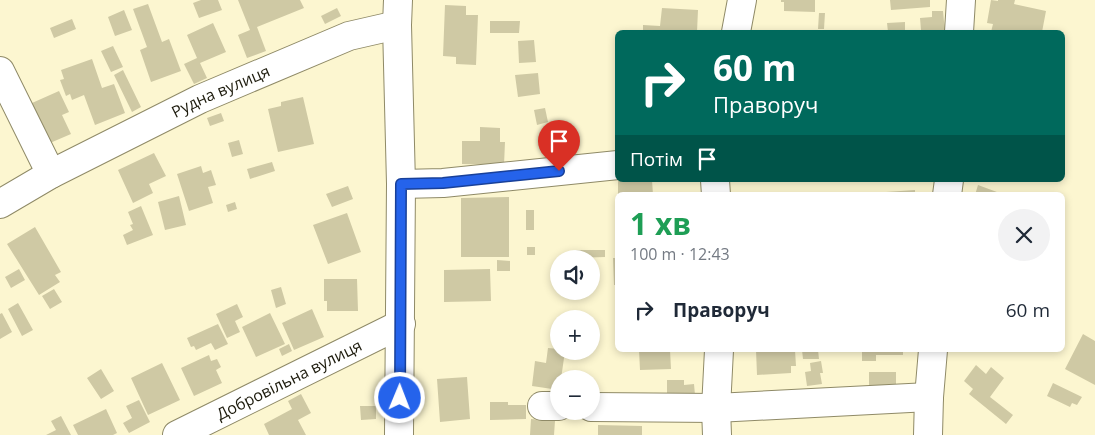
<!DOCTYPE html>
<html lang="uk">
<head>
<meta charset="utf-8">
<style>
	:root { --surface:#fff; --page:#f2f2f3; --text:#1f2937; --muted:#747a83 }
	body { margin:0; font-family:"Open Sans",sans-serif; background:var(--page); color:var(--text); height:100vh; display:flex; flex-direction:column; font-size:19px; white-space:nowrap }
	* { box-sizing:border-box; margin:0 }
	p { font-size:16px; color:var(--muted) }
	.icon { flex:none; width:28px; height:28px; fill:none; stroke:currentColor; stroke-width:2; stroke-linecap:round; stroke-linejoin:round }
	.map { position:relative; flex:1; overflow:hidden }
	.details { position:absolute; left:615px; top:192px; width:450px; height:160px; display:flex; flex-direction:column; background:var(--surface); border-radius:8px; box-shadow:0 2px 8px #0003 }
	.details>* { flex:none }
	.banner { position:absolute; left:615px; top:30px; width:450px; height:152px; border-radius:8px; box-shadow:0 2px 8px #0003; background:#00695c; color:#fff; overflow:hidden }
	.tools { position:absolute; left:550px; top:250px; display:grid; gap:10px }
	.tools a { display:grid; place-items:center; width:50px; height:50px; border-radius:50%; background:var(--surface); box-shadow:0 2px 8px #0003; font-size:25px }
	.pin { position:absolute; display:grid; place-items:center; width:42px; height:42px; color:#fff; margin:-51px -21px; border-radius:50% 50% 50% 0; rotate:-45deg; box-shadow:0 0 5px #0007 }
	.pin .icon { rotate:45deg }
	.me { position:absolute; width:55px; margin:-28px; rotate:1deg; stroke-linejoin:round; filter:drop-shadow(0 0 4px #0008) }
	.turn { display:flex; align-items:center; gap:18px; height:105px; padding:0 15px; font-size:22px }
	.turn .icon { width:65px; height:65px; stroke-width:2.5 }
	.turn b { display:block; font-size:35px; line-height:42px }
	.then { display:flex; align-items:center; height:48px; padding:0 15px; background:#0003; gap:10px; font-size:19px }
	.round { display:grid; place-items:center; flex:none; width:52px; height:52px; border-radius:26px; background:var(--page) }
	.overview { display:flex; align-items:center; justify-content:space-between; height:85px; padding:0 15px }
	h1 { font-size:30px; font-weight:700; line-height:38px; color:#1e9e55 }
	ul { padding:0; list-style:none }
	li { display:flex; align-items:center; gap:15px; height:65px; padding:0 15px }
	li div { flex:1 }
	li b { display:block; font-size:19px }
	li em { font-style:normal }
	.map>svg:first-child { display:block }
</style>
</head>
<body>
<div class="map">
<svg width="1095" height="435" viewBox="0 0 1095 435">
	<rect width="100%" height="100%" fill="#fcf6d0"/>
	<path fill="#cfc9a4" d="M201,0h17l4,10 -23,8 -6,-15z
		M238,0h62l4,8 -47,19 9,24 -19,7 -9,-23 12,-5z
		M781,0h34v12l-31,-1v-9h-3z
		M890,0h40v7l-39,3z
		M991,0l7,1v-1h17l-1,4 32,7 -4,21h-51l2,-8 -6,-1z
		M148,4l14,38 7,-3 12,32 -30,11 -11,-32 7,-3 -14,-38z
		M445,5l21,1v9h12l-2,50 -20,-1v-7l-13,-1z
		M337,8l4,8 -16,8 -4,-8z
		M662,8l36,2 -1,22h-54v-7l17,1z
		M124,10l8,20 -17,6 -7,-19z
		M932,11h11l2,21h-32v-1l8,-1 -1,-12 12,-1z
		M819,13h6l-1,16h-6z
		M72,19l4,10 -22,9 -4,-10z
		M490,21h30l-1,12h-29z
		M905,22v10h-17l-1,-9z
		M213,23l13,29 -26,11 7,15 -13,6 -10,-20 13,-6 -10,-23z
		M534,40l2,22 -17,1 -1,-22z
		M113,46l10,21 -12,5 -10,-21z
		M92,59l10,29 12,-4 11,29 -30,12 -11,-30 -12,5 -2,-6 -4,2 -6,-16 4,-1 -3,-9z
		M123,70l18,37 -9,5 -18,-37z
		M538,73l2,21 -22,3 -3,-22z
		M59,91l10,21 -7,3 9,19 -21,9 -18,-40z
		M303,97l11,47 -36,8 -10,-43 13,-3v-4z
		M545,108l3,14 -11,3 -3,-15z
		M221,113l3,8 -14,5 -3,-8z
		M480,127l20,1v14h5l-1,23 -42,-1v-23h18z
		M239,140l4,14 -11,3 -4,-14z
		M154,153l12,23 -17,8 4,9 -20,10 -15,-33z
		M272,162l3,9 -25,8 -3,-10z
		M201,166l2,7 8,-3 5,15 -8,2 5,16 -24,8 -12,-37z
		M633,180h19l1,15h-35v-14z
		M978,185l27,10h-30z
		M348,186l5,13 -21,8 -6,-13z
		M915,190v5h-29v-3z
		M179,196l7,29 -21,5 -7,-28z
		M509,197v60h-48v-59z
		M235,202l2,7 -9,3 -2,-7z
		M141,206l12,29 -26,10 -4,-10 10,-5 -3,-5 3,-1 -5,-12z
		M526,210h8v20h-8z
		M347,213l14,39 -33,12 -15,-39z
		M35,227l26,45 -6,3 5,7 -21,13 -32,-51z
		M527,247h8v8h-8z
		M574,250h31v7l-31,1z
		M613,258h5v27h-4z
		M497,260l13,1v10h-13z
		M19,269l6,11 -14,8 -6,-11z
		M490,269l1,32 -47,1v-32z
		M324,279h33l1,32h-31v-10h-3z
		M281,287l5,17 -10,4 -5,-18z
		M54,289l8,13 -12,7 -8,-13z
		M18,303l15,27 -11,6 -14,-27z
		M237,304l6,13 -8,4 5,11 -13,6 -11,-24z
		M312,309l12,28 -30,13 -12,-27z
		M2,313l10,19 -12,7v-25z
		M270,313l15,31 -29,13 -14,-30z
		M218,324l10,20 -13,6 -4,-7 -15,7 -2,-4 -3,1 -4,-9z
		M591,325h5v15l-5,1z
		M1083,334l12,7v44l-30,-16z
		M289,344l3,7 -10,5 -3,-7z
		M548,348l11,1v2h6l-4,28h-2v11l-27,-4 3,-25 11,2z
		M639,350h31l1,19 -31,1z
		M756,350h39l1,16h-5v7l-34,2z
		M802,350h16l1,9h-16z
		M862,350h41v5h-27v6h-14z
		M209,355l2,6 6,-2 4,8 -5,3 6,13 -28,13 -13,-28z
		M821,361l2,12h-3l2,11 -15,2 -2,-14 6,-1 -1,-8z
		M162,363l18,37 -32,15 -17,-37z
		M976,365l10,9 5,-7 13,11 -14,19 23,18 -7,9 -37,-30 4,-5 -9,-8z
		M101,369l13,22 -13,8 -14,-21z
		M869,372h27v19h-27z
		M467,377l3,42 -30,3 -3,-43z
		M667,380h17v5l10,-1 1,11 -28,1z
		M1053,383l29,14 -5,8 -5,-2 -2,4 -23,-11z
		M301,394l10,19 -13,7 8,15h-37l-5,-11 28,-15 -4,-8z
		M139,400l11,22 -21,11 -6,-10 9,-5 -6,-12z
		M490,402h18v3h18v14l-36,1z
		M360,406h16v13l-15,1z
		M106,409l11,24 -4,2h-35l-5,-10z
		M61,416l10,19h-25l10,-5 -5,-9z
		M531,419l24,2 -1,14h-24z
		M598,425l44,1v9h-44z"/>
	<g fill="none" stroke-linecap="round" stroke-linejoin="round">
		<defs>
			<g id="minor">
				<path d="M398,0l-1,25 4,159 -2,251"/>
				<path d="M736,32l6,-32"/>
				<path d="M959,32l2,-32"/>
				<path d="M0,71l51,103"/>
				<path d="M715,180l1,15"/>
				<path d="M401,184l42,-1 175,-18"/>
				<path d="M947,195l2,-15"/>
				<path id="s1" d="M0,204l51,-30 149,-75 149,-63 48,-11"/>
				<path d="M542,406h17"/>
				<path d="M591,407l125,1 213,-11"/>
				<path id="s2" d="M177,435l224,-111"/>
				<path d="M717,435l-1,-27 3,-58"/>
				<path d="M928,435l1,-38 4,-47"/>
			</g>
		</defs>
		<use href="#minor" stroke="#8f8a67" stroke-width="30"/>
		<use href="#minor" stroke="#fff" stroke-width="28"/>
	</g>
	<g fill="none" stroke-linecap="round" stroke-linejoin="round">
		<defs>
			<path id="route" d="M400,398l1,-214 42,-1 116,-12"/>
		</defs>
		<use href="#route" stroke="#184099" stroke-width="12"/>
		<use href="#route" stroke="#2563eb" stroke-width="9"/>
	</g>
	<g text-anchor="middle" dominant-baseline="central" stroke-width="4.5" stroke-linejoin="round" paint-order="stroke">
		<g font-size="16" fill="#1d1b0d" stroke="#fff">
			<text stroke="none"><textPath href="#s1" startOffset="248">Рудна вулиця</textPath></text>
			<text stroke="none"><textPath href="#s2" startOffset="125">Добровільна вулиця</textPath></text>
		</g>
	</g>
</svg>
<div class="tools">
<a><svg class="icon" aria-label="sound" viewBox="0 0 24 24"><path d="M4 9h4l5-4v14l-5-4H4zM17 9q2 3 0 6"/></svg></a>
<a>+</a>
<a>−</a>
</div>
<div class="pin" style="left:559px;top:171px;background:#d93025"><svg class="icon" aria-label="arrive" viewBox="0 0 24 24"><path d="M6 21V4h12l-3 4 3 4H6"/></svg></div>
<svg class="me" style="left:400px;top:398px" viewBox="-20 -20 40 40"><circle r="17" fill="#2563eb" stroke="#fff" stroke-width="3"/><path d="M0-11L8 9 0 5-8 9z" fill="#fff"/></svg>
<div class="banner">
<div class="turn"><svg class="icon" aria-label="right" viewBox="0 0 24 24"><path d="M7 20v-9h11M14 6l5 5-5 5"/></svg><div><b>60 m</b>Праворуч</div></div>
<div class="then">Потім<svg class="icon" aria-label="arrive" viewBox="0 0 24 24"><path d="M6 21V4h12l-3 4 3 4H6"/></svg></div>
</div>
<section class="details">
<div class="overview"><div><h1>1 хв</h1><p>100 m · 12:43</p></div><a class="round"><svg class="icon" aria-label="close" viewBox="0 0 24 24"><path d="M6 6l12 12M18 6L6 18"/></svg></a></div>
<ul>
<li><svg class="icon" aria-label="right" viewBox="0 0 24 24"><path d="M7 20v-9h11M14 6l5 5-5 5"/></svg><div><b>Праворуч</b></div><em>60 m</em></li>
</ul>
</section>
</div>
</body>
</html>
